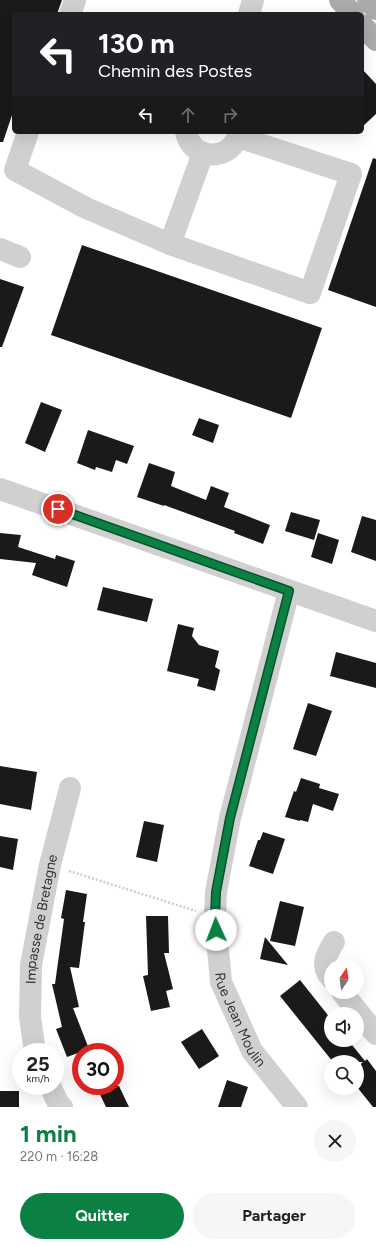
<!DOCTYPE html>
<html lang="fr">
<head>
<meta charset="utf-8">
<style>
	:root { --surface:#fff; --page:#f6f6f6; --text:#222; --muted:#767676; --accent:#0b8043 }
	body { margin:0; font-family:Figtree,sans-serif; background:var(--page); color:var(--text); height:100vh; display:flex; flex-direction:column; font-size:15px; white-space:nowrap }
	* { box-sizing:border-box; margin:0 }
	p { font-size:13px; color:var(--muted) }
	.icon { flex:none; width:22px; height:22px; fill:none; stroke:currentColor; stroke-width:2; stroke-linecap:round; stroke-linejoin:round }
	.map { position:relative; height:1107px; overflow:hidden }
	.drawer { display:flex; flex-direction:column; background:var(--surface); flex:1 }
	.drawer>* { flex:none }
	.guide { position:absolute; left:12px; top:12px; width:352px; height:122px; border-radius:6px; box-shadow:0 4px 16px #0002; background:#202124; color:#fff; overflow:hidden }
	.needle { width:26px; rotate:14deg }
	.controls { position:absolute; left:324px; top:959px; display:grid; gap:8px }
	.controls a { display:grid; place-items:center; width:40px; height:40px; border-radius:50%; background:var(--surface); box-shadow:0 4px 16px #0002; font-size:20px }
	.speed { position:absolute; left:12px; top:1043px; display:flex; gap:8px; font-size:20px; font-weight:700; text-align:center }
	.speed>* { display:grid; place-content:center; width:52px; height:52px; border-radius:50%; background:var(--surface); box-shadow:0 4px 16px #0002; line-height:1 }
	.speed small { font-size:10px; font-weight:400 }
	.speed .limit { border:6px solid #d22; background:#fff; color:#111 }
	.pin { position:absolute; display:grid; place-items:center; width:34px; height:34px; color:#fff; margin:-17px; border:2px solid #fff; border-radius:50%; box-shadow:0 1px 4px #0007 }
	.me { position:absolute; width:44px; margin:-22px; rotate:358deg; stroke-linejoin:round; filter:drop-shadow(0 0 3px #0008) }
	.turn { display:flex; align-items:center; gap:14px; height:84px; padding:0 20px; font-size:18px }
	.turn .icon { width:52px; height:52px; stroke-width:2.5 }
	.turn b { display:block; font-size:28px; line-height:34px }
	.lanes { display:flex; align-items:center; height:38px; padding:0 20px; background:#0003; justify-content:center; gap:20px; direction:ltr }
	.lanes .off { opacity:.35 }
	.round { display:grid; place-items:center; flex:none; width:42px; height:42px; border-radius:21px; background:var(--page) }
	.head { display:flex; align-items:center; justify-content:space-between; height:68px; padding:0 20px }
	h1 { font-size:24px; font-weight:700; line-height:30px; color:var(--accent) }
	.cta { display:flex; gap:8px; margin-top:auto; padding:8px 20px }
	.cta a { flex:1; height:46px; border-radius:24px; background:var(--accent); color:#fff; font-size:16px; font-weight:700; line-height:46px; text-align:center }
	.cta a+a { background:var(--page); color:var(--text) }
	.map>svg:first-child { display:block }
</style>
</head>
<body>
<div class="map">
<svg width="376" height="1107" viewBox="0 0 376 1107">
	<rect width="100%" height="100%" fill="#fff"/>
	<path fill="#1a1a1a" d="M0,0h62l-5,14h-43v95l-11,33h-3z
		M362,69l14,15v30l-14,13z
		M373,158l3,1v148l-48,-17z
		M82,245l240,83 -31,90 -240,-83z
		M0,279l24,8 -22,60h-2z
		M41,402l21,8 -17,42 -20,-9z
		M199,418l20,7 -6,18 -21,-8z
		M88,430l46,16 -7,18 -11,-4 -4,12 -16,-5 -1,3 -18,-7z
		M149,463l26,9 -4,14 35,14 5,-14 18,7 -5,14 46,18 -7,19 -29,-11 1,-2 -71,-26v1l-27,-9z
		M291,512l29,8 -6,20 -29,-9z
		M362,516l14,4v41l-25,-9z
		M0,533l21,2 -3,12 37,12 1,-4 19,6 -8,26 -35,-12 4,-12 -36,-4z
		M318,533l21,7 -7,24 -21,-7z
		M103,587l50,12 -6,23 -50,-12z
		M178,624l16,4 -2,8 7,9 20,6 -4,16 5,3 -5,21 -18,-5 2,-7 -32,-8z
		M336,652l40,11v25l-46,-12z
		M308,703l24,8 -16,45 -23,-7z
		M0,766l37,6 -6,38 -31,-6z
		M301,778l19,6 -1,4 20,6 -6,17 -20,-7 -5,18 -8,-2v1l-15,-4 9,-26 2,1z
		M144,821l20,4 -7,37 -21,-5z
		M263,832l22,7 -12,35 -24,-8 9,-26h2z
		M0,836l18,3 -5,31 -13,-3z
		M66,890l21,4 -4,28h2l-6,46 -9,-1 9,40 -6,1 16,41 -22,8 -11,-28 6,-2 -10,-43h3l9,-65 -3,-1z
		M280,901l24,6 -9,39 -25,-5z
		M146,916h22l1,37h-5l9,36 -7,2 4,16 -19,4 -8,-35 5,-1z
		M265,937l23,28 -28,-6z
		M300,980l31,39v21h17l17,21 2,-2 9,12v36h-3l-16,-20v-20l6,-5h-30l-53,-66z
		M202,1029l17,27 -20,13 -18,-27z
		M227,1080l21,7 -7,20h-23z
		M96,1086h23l10,21h-23z
		M0,1091h19v16h-19z"/>
	<g fill="none" stroke-linecap="round" stroke-linejoin="round">
		<path stroke="#cdcdcd" stroke-width="2.5" stroke-dasharray="2 2" stroke-linecap="butt" d="M69,871l127,40"/>
		<g stroke="#d0d0d0" stroke-width="22">
			<path d="M70,14l5,-14"/>
			<path d="M249,14l4,-14"/>
			<path d="M28,132l-13,38 71,38 84,36 140,49 41,-119 -113,-37"/>
			<path d="M186,132c6,30 47,30 53,0"/>
			<path d="M170,244l33,-91"/>
			<path d="M0,249l20,8"/>
			<path d="M0,489l376,132"/>
			<path id="s1" d="M289,591l-59,227 -14,74 -1,25 6,65 31,69 45,56"/>
			<path d="M331,978c-11,-13 -5,-23 3,-36"/>
			<path d="M342,992l34,42"/>
			<path id="s2" d="M35,1052l-5,-35 1,-52 19,-100 20,-77"/>
			<path d="M50,1086l8,17 4,4"/>
		</g>
		<path stroke="#ababab" stroke-width="22" d="M340,0l13,14
			M368,0l8,9
			M362,25l14,15"/>
	</g>
	<g fill="none" stroke-linecap="round" stroke-linejoin="round">
		<defs>
			<path id="route" d="M58,509l231,82 -59,227 -14,74 -1,25 1,13"/>
		</defs>
		<use href="#route" stroke="#07532c" stroke-width="10"/>
		<use href="#route" stroke="#0b8043" stroke-width="7"/>
	</g>
	<g text-anchor="middle" dominant-baseline="central" stroke-width="4" stroke-linejoin="round" paint-order="stroke">
		<g font-size="14" fill="#333" stroke="#fff">
			<text stroke="none"><textPath href="#s2" startOffset="134">Impasse de Bretagne</textPath></text>
			<text stroke="none"><textPath href="#s1" startOffset="442">Rue Jean Moulin</textPath></text>
		</g>
	</g>
</svg>
<div class="controls">
<a><svg class="needle" viewBox="-14 -14 28 28"><path d="M0-13l5 13h-10z" fill="#e53935"/><path d="M0 13l5-13h-10z" fill="#767676"/></svg></a>
<a><svg class="icon" aria-label="sound" viewBox="0 0 24 24"><path d="M4 9h4l5-4v14l-5-4H4zM17 9q2 3 0 6"/></svg></a>
<a><svg class="icon" aria-label="search" viewBox="0 0 24 24"><circle cx="10" cy="10" r="6"/><path d="M15 15l6 6"/></svg></a>
</div>
<div class="speed"><div>25<small>km/h</small></div><div class="limit">30</div></div>
<div class="pin" style="left:58px;top:509px;background:#d93025"><svg class="icon" aria-label="arrive" viewBox="0 0 24 24"><path d="M6 21V4h12l-3 4 3 4H6"/></svg></div>
<svg class="me" style="left:216px;top:930px" viewBox="-20 -20 40 40"><circle r="19" fill="#fff"/><path d="M0-13L10 11 0 6-10 11z" fill="#0b8043"/></svg>
<div class="guide">
<div class="turn"><svg class="icon" aria-label="left" viewBox="0 0 24 24"><path d="M17 20v-9H6M10 6l-5 5 5 5"/></svg><div><b>130 m</b>Chemin des Postes</div></div>
<div class="lanes"><svg class="icon" aria-label="left" viewBox="0 0 24 24"><path d="M17 20v-9H6M10 6l-5 5 5 5"/></svg><svg class="icon off" aria-label="ahead" viewBox="0 0 24 24"><path d="M12 20V5M6 11l6-6 6 6"/></svg><svg class="icon off" aria-label="right" viewBox="0 0 24 24"><path d="M7 20v-9h11M14 6l5 5-5 5"/></svg></div>
</div>
</div>
<section class="drawer">
<div class="head"><div><h1>1 min</h1><p>220 m · 16:28</p></div><a class="round"><svg class="icon" aria-label="close" viewBox="0 0 24 24"><path d="M6 6l12 12M18 6L6 18"/></svg></a></div>
<div class="cta"><a>Quitter</a><a>Partager</a></div>
</section>
</body>
</html>
